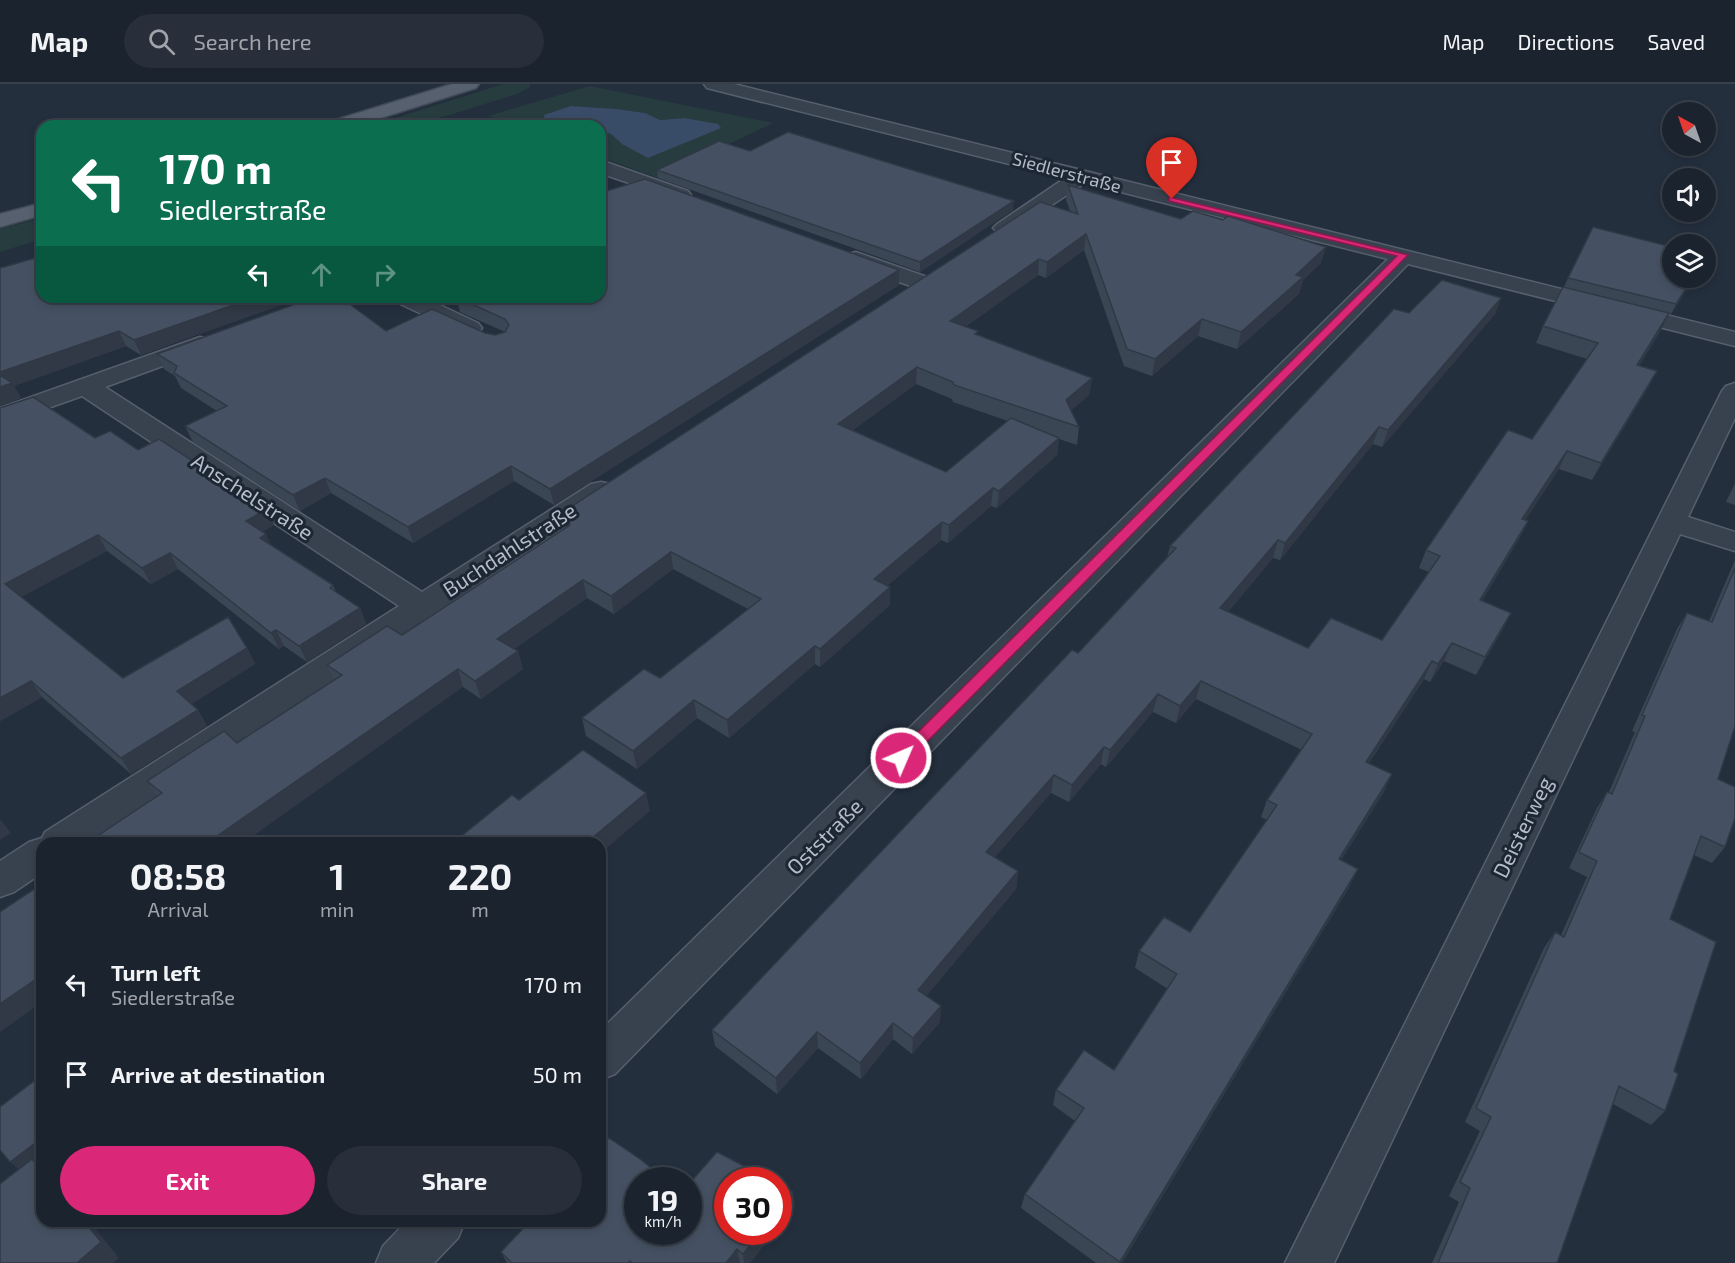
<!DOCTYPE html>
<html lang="en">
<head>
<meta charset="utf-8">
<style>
	:root { --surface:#1b232e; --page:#282f3a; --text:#f1f3f6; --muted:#a0a4aa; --line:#39404a; --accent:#db2777 }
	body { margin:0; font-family:"Exo 2",sans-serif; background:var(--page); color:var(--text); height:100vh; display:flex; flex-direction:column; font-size:22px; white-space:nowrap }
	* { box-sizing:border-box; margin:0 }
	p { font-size:20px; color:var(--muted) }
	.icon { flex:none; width:33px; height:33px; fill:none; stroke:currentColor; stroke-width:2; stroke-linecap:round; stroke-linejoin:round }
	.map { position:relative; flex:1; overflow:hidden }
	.details { position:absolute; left:36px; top:753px; width:570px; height:390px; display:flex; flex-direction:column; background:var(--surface); border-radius:18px; box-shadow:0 3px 9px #0003,0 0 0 2px var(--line) }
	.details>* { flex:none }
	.guide { position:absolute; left:36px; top:36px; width:570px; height:183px; border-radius:18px; box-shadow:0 3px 9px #0003,0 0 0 2px var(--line); background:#0b6e4f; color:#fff; overflow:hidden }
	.needle { width:39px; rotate:320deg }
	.buttons { position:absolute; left:1662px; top:18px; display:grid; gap:12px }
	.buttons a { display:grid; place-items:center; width:54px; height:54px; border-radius:50%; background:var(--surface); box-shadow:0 3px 9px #0003,0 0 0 2px var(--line); font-size:30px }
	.speed { position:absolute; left:624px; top:1083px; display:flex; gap:12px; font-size:30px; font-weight:700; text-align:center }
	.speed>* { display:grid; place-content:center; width:78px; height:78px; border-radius:50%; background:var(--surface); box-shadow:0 3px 9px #0003,0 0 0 2px var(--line); line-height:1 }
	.speed small { font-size:15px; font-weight:400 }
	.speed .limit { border:9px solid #d22; background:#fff; color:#111 }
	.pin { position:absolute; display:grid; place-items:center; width:51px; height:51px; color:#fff; margin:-62px -26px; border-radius:50% 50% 50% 0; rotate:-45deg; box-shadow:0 0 6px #0007 }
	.pin .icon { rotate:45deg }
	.me { position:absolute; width:66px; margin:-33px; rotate:45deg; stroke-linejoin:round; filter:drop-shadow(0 0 4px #0008) }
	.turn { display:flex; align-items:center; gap:21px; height:126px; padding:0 24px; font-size:27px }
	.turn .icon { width:78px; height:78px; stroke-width:2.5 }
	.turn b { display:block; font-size:42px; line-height:51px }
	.lanes { display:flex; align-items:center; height:57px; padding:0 24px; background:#0003; justify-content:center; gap:30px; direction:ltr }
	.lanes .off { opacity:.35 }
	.eta { display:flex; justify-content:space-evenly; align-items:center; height:102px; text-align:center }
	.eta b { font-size:36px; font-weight:700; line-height:42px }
	.action { display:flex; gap:12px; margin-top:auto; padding:12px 24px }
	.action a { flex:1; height:69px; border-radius:36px; background:var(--accent); color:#fff; font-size:24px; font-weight:700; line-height:69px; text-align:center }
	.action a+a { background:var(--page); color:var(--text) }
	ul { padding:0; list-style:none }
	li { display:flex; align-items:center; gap:18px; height:90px; padding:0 24px }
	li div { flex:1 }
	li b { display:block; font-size:22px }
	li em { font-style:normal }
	header { display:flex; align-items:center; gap:36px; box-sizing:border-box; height:84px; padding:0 30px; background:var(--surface); border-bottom:2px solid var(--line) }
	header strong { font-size:28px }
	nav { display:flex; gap:33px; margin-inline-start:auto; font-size:21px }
	.search { width:420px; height:54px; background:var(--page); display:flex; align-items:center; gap:15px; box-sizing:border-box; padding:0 21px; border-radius:33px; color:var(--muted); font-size:22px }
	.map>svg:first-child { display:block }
</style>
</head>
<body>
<header>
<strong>Map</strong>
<div class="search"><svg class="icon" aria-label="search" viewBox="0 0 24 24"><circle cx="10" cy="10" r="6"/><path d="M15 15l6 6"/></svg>Search here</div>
<nav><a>Map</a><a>Directions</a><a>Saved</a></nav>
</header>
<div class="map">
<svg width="1735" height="1179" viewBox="0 0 1735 1179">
	<rect width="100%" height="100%" fill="#242f3e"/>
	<path fill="#263c3f" d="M503,0h27v3l-13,7 -104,32h-43z
		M590,2l183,37 -115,55 -58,-21v-26l11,3 11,10 62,-26 -24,2 -15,-7 -28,-4 -46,-3 -26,17 15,3h-46l-26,-10z
		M42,134v21l-42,13v-23z"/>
	<path fill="#394c67" d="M571,22l46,3 28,4 15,7 24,-2 34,6 3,4 -73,30 -26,-14 -11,-10 -11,-3v-5h-40l-15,-3 -1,-8z"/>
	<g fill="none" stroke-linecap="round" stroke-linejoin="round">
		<defs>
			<path id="minor" d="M704,0h30l1001,248v14l-327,-82 -793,810 -15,6v-49l788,-772 -303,-76 -74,49 -7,2 -7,-2 -4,-4 4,-4 68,-46 -358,-90z
				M600,76l88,31 3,4 -3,4 -7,2 -81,-28z
				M856,168l74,26 3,5 -3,5 -8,2 -74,-26 -3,-5 3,-5z
				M393,213h30l55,26 4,5 -4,5 -8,2 -8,-2 -66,-31z
				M200,253l9,2 3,5 -3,5 -104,38 317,205 169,-108 10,-2 10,2 4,6 -4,6 -524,347h-45v30l-28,19 -14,5v-36l29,-19 13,-4 3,-6 354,-226 -317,-210 -82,29v-17z
				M1735,299v35l-47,99 47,15v19l-55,-17 -346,729h-49l437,-872 4,-5z
				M407,1137h58l-7,17 -24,25h-58l7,-17z"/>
			<path id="major" d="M452,0h27l-3,4 -121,38h-28l2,-4z
				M42,119v12l-42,12v-13z"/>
		</defs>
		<use href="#minor" stroke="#565f6c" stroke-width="3"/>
		<use href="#major" stroke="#414a57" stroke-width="3"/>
		<use href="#minor" fill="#38414e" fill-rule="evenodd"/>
		<use href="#major" fill="#56606e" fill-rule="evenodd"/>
	</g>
	<path fill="#3b4654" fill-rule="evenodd" d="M750,67l263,59 -93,62 -262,-94 -1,-8z
		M1068,101l253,78 -18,17 -4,14 -62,55 -39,-13 -46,40 -28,-10 -40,-116 -38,28 -8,-3 -73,52 13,8 114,43 -3,17 -18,15 8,17 -2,18 -18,-6 -2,16 -60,53 -6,-2 -43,37 -7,-3 -54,46 3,19 -70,62 -5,-3 -86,74 -32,-20 -60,51 -51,-33 -4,-18 78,-40 88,-69 -75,-40 -59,45 -27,-16 -73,51 4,2 5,18 -42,30 -18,-12 -306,109 -10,-15 90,-38 97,-62 -7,-16 75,-30 164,-108 -3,-15 507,-301 -4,-11zM916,300l36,15 1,3 55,19 -62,51 -93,-42z
		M0,184l303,29 -162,58 -15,-9 -112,40 7,12 -21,8z
		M899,186v15l-345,220 -40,-24 -101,62 -82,-50 -31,18 -107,-69 -8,-16 32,-15 -36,-23 -6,-12 -11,-7 -7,-15 229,-23 99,2 10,2 10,-3 -45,-20 -4,-15z
		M1568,194h126l-23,36 -107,-27z
		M1501,214l-6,16 -113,133 -9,-3 -93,116 -7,-2 -45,54 80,36 74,-8 47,-68 -10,-4 7,-18 106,-111 55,-80 -51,-16 7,-17 118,4 -22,36 18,5 -9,17 -56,92 -33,-11 -34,51 3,1 -9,18 -37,62 29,12 -9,18 -26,44 -32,-14 -14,21 -6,-3 -55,84 15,29 -43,68 9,26 -228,377h-26l-75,-55 4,-14 50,-73 -22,-16 3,-15 58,-20 54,-81 -33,-21 4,-17 51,-19 77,-112 -6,-3 6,-17 35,-50 -106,-51 -20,24 -23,-11 -47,55 -5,-3 -32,38 -18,-9 -56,64 23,14 -2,18 -90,107 14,26 -28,32 -19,-15 -32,40 -43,-31 -41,46 -62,-48 -3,-16 366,-377 89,-95 3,-12 239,-233z
		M0,324l95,30 43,12 129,59 7,16 -12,7 4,2 4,11 63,40 3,7 24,16 6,16 -59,38 -23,-16 -5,3 -101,-80 -27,15 -44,-33 -86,46 102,81 124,-30 8,16 -64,40 7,6 9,16 -76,48 -89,-77 -42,24z
		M1735,399v22l-9,-3z
		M1735,476v166l-17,53 7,68 -13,16 -18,-8 -24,64 4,152 -9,40 -14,14 -38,-21 -56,159h-125l27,-61 -10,-6 31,-65 -15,-9 79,-174 11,-16 6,3 26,-58 -18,-9 28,-60 10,-16h2l26,-60 -3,-1 45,-102 10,-16 22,8z
		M688,1101l62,78h-243l-6,-11 187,-20z"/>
	<path fill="#303945" d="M1014,117l-1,9 -93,62v-10z
		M1086,150l-2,16 -38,28 1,-16z
		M1326,163l-5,16 -18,17 -4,14 -62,55 4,-17 55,-57z
		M1039,175l-1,16 -89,63 1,-17z
		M899,186v15l-345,220 -4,-16z
		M1693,194h1l-23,36 5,-10z
		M256,213h47l-162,58 -7,-15z
		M1501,214l-6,16 -113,133 6,-17z
		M1669,229l-8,17 -32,52 8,-17z
		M1202,235l-4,17 -46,40 3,-17z
		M119,247l7,15 -112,40 7,12 -21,8v-34z
		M917,283l-1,17 -78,57v-17z
		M1657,287l-9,17 -56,92 9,-17z
		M1092,294l-3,17 -25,22 2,-17z
		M1379,343l-6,17 -93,116 5,-17z
		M1059,354l-2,17 -60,53 2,-17z
		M1567,367l-8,18 -45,68 8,-18z
		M511,382l3,15 -101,62 -5,-16z
		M325,394l6,15 -31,18 -7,-16z
		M993,404l-2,18 -43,37 1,-18z
		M267,425l7,16 -21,12 -7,-16z
		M1528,437l-9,18 -47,79 8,-18z
		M942,438l-1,18 -67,57v-18z
		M266,450l7,16 -13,-12z
		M98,451l9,16 -92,49 -10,-16z
		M1278,456l-5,18 -57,68 4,-18z
		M671,468l2,17 -59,45 -3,-18z
		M170,469l8,16 -27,15 -9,-16z
		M583,496l4,18 -85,59 -5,-18z
		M890,503v18l-70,62v-18z
		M360,524l6,16 -59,38 -8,-16z
		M1511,529l-9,18 -26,44 9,-18z
		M276,546l8,16 -5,3 -8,-16z
		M1452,559l-8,18 -14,21 8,-18z
		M815,562v18l-86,74 -2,-18z
		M247,564l8,16 -69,44 -9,-17z
		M518,567l5,18 -42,30 -6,-18z
		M1432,577l-8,18 -66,100 8,-17z
		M458,585l5,18 -220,156h-36z
		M31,597l11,16 -42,24v-23z
		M1201,597l-5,18 -20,24 4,-17z
		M1158,610l-5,18 -47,55 4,-17z
		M694,616l3,18 -60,51 -4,-18z
		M198,626l9,16 -76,48 -10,-16z
		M1104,663l-3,17 -32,38 3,-17z
		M1392,690l-8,18 -53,84 8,-17z
		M1054,691l-3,18 -67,76 2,-17z
		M646,709l4,18 -50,43v-11h-14z
		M0,735l11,14 -11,7z
		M1358,785l-8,17 -228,377h-3z
		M1018,787l-2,18 -99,118 1,-17z
		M41,891l1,27 -42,30v-28z
		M941,922l-1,16 -28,32 1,-16z
		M893,939v16l-32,40 -1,-16z
		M817,948l1,16 -41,46 -1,-16z
		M42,1054v33l-12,8 -20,-17z
		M793,1108l2,15 -17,21v-18z
		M84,1137h5l30,37 -6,5h-36z
		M761,1148h14l-25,31h-6l-1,-9z
		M737,1165l3,14h-14z"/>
	<path fill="#455162" stroke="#303945" stroke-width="1.5" d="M788,48l226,69 -94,61 -263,-92 62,-29 31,10z
		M645,95l254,91 -349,219 -39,-23 -103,61 -83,-49 -32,17 -108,-69 42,-20 -53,-33 3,-7 -20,-12 158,-57h25l46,34 46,-22 53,24 10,2 10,-3 4,-7 -4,-6 -49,-22h144v-104z
		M1068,101l113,34 12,-8 30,9 5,-4 98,31 -30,28 7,2 -62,55 -39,-13 -47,40 -28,-10 -41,-115 -39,28 -8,-3 -89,62 28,10 -3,3 117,44 -26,22 13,27 -125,-42 -1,-3 -36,-15 -79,57 108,48 65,-54 48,20 -60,53 -6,-3 -44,37 -7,-3 -68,57 16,8 -70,62 -5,-3 -88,74 -33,-20 -61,51 -51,-33 62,-49 16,9 101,-79 -90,-47 -60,44 -28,-16 -86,59 21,12 -43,30 -17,-12 -251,174h-120l75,-50 -15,-12 77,-50 13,12 37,-24 68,-44 -15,-10 60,-39 15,9 168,-110 -7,-13 477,-310 38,12z
		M1593,143l79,20v31h21l-17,26 -108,-26z
		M42,172v41h214l-122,43 -15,-9 -119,41v-104z
		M1442,196l59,18 -113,132 -9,-3 -94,116 -7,-3 -58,68 88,40 23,-30 51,22 58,-84 -14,-6 82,-120 24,9 66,-96 -55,-17 20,-39 106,26 -32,52 20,6 -56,92 -34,-12 -45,68 6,2 -48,79 31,13 -26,44 -33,-14 -14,21 -6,-3 -66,101 26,12 -53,85 19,10 -238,393 -95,-68 59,-86 -28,-18 28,-40 30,20 63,-96 -38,-23 25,-34 26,15 87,-127 -10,-5 45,-66 -111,-53 -21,25 -22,-12 -48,56 -6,-3 -32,38 -18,-10 -68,77 32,19 -100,119 23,16 -28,32 -20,-15 -33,40 -43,-31 -41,46 -64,-48 360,-380 6,3 98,-105 -6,-2 224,-237 15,4z
		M0,291l12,8 -12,4z
		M33,313l62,41 15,-7 28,19 21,-11 108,70 -21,12 20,13 -6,4 73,47 -3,3 30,20 -61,38 -23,-16 -5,3 -101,-80 -28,15 -44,-33 -93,49 118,94 105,-61 19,31 -70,43 21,19 -77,48 -90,-77 -31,17v-290z
		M1735,484v158l-17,53 17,8v31l-10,29 -24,-11 -31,83 46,23 -42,129 4,3 -13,37 -46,-25 -62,177h-119l32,-75 -10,-6 31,-65 -15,-9 79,-176 9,5 33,-76 -18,-9 28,-60 5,2 33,-78 -3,-1 45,-102 25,9z
		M583,666l63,43 -60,50h-133l59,-48 7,5z
		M42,800v91l-42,29v-92z
		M42,991v63l-32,24 -10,-12v-43z
		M609,1054l31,21 26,21h-28v52h50v-47l29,-33 54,28h-43v52h33l-18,22 -6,-5 -11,14h-94l-2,-2 -2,2h-116l-11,-11 29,-31h70v-74z
		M32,1075l10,12v50h42l17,21 -24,21h-77v-79z
		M778,1101l15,7 -15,18z"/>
	<path fill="#db2777" stroke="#8e194d" stroke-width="1.5" d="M1169,113l239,58 -501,507h-11l-2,-4 2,-4 501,-498 -228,-55z"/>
	<g text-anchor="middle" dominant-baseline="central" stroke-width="6" stroke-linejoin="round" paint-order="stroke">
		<g font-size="18" fill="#b4bcc9" stroke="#1d2633">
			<text transform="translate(1067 88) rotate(15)">Siedlerstraße</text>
		</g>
		<g font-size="21" fill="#b4bcc9" stroke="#1d2633">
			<text transform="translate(253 412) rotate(33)">Anschelstraße</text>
			<text transform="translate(509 465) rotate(-33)">Buchdahlstraße</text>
			<text transform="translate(1522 743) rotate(-64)">Deisterweg</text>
			<text transform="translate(824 752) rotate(-45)">Oststraße</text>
		</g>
	</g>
</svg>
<div class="buttons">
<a><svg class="needle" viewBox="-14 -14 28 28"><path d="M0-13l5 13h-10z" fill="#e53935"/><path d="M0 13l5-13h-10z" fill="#a0a4aa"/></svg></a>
<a><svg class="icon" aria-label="sound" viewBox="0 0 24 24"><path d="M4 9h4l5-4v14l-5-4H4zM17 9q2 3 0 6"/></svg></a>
<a><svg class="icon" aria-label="layers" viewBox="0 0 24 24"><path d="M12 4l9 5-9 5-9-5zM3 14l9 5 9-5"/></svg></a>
</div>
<div class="speed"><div>19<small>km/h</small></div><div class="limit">30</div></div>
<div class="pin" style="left:1172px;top:115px;background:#d93025"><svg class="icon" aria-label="arrive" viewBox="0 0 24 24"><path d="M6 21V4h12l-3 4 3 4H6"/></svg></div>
<svg class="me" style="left:901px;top:674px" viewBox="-20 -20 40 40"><circle r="17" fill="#db2777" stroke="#fff" stroke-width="3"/><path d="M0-11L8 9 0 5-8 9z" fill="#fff"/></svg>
<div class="guide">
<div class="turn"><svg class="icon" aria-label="left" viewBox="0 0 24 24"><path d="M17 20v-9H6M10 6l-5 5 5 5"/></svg><div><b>170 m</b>Siedlerstraße</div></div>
<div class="lanes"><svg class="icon" aria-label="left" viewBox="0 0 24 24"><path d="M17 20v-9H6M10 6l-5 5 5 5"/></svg><svg class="icon off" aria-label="ahead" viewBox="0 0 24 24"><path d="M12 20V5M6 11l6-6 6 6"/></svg><svg class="icon off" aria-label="right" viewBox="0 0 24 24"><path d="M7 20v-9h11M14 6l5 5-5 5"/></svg></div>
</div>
<section class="details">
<div class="eta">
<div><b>08:58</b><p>Arrival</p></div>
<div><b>1</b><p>min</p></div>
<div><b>220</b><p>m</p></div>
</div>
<ul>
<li><svg class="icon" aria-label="left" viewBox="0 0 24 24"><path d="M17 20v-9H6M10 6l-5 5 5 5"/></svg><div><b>Turn left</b><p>Siedlerstraße</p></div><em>170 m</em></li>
<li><svg class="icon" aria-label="arrive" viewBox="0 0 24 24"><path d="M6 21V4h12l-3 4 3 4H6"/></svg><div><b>Arrive at destination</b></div><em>50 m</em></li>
</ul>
<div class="action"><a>Exit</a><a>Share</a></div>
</section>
</div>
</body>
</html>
